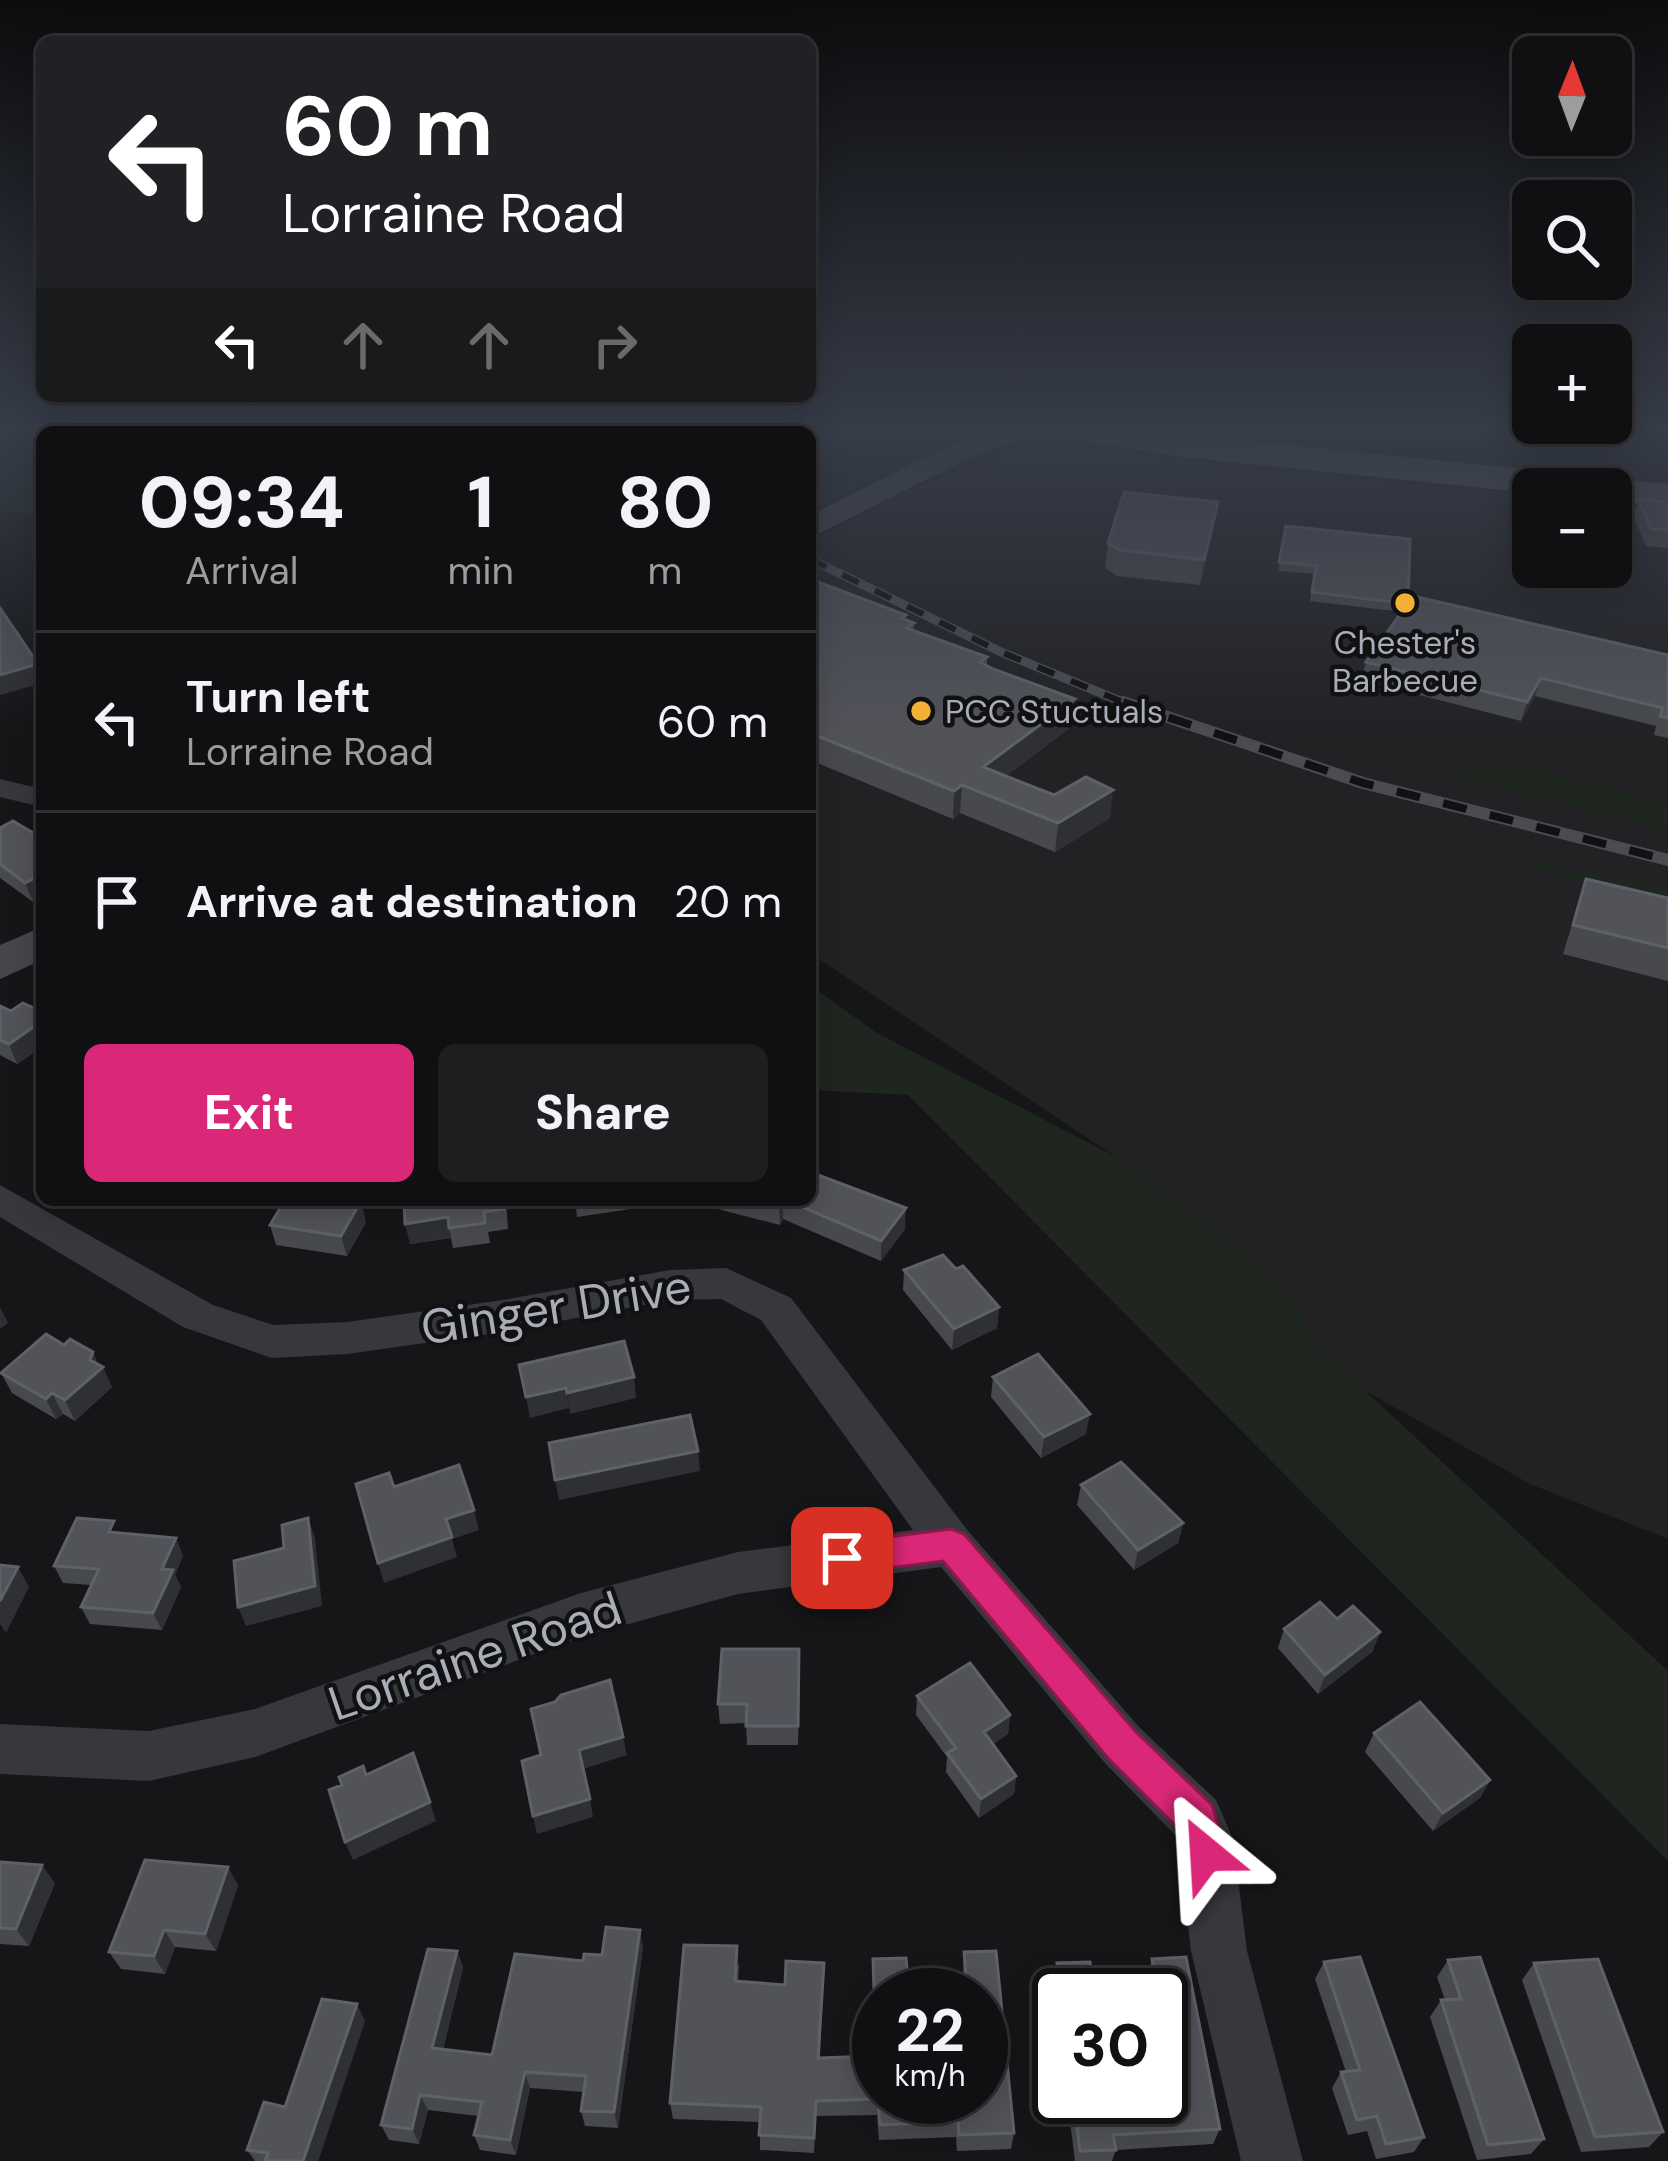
<!DOCTYPE html>
<html lang="en">
<head>
<meta charset="utf-8">
<style>
	:root { --surface:#101012; --page:#1e1e20; --text:#f1f3f6; --muted:#9c9d9f; --line:#303032; --accent:#db2777 }
	body { margin:0; font-family:"DM Sans",sans-serif; background:var(--page); color:var(--text); height:100vh; display:flex; flex-direction:column; font-size:45px; white-space:nowrap }
	* { box-sizing:border-box; margin:0 }
	p { font-size:39px; color:var(--muted) }
	.icon { flex:none; width:66px; height:66px; fill:none; stroke:currentColor; stroke-width:2; stroke-linecap:round; stroke-linejoin:round }
	.map { position:relative; flex:1; overflow:hidden }
	.panel { position:absolute; left:36px; top:426px; width:780px; height:780px; display:flex; flex-direction:column; background:var(--surface); border-radius:18px; box-shadow:0 6px 30px #0003,0 0 0 3px var(--line) }
	.panel>* { flex:none }
	.guide { position:absolute; left:36px; top:36px; width:780px; height:366px; border-radius:18px; box-shadow:0 6px 30px #0003,0 0 0 3px var(--line); background:#202124; color:#fff; overflow:hidden }
	.needle { width:78px; rotate:1deg }
	.controls { position:absolute; left:1512px; top:36px; display:grid; gap:24px }
	.controls a { display:grid; place-items:center; width:120px; height:120px; border-radius:18px; background:var(--surface); box-shadow:0 6px 30px #0003,0 0 0 3px var(--line); font-size:60px }
	.speed { position:absolute; left:852px; top:1968px; display:flex; gap:24px; font-size:60px; font-weight:700; text-align:center }
	.speed>* { display:grid; place-content:center; width:156px; height:156px; border-radius:50%; background:var(--surface); box-shadow:0 6px 30px #0003,0 0 0 3px var(--line); line-height:1 }
	.speed small { font-size:30px; font-weight:400 }
	.speed .limit { border:6px solid #111; border-radius:18px; background:#fff; color:#111 }
	.pin { position:absolute; display:grid; place-items:center; width:102px; height:102px; color:#fff; margin:-51px; border-radius:24px; box-shadow:0 6px 18px #0006 }
	.me { position:absolute; width:132px; margin:-66px; rotate:333deg; stroke-linejoin:round; filter:drop-shadow(0 0 9px #0008) }
	.turn { display:flex; align-items:center; gap:42px; height:252px; padding:0 48px; font-size:54px }
	.turn .icon { width:156px; height:156px; stroke-width:2.5 }
	.turn b { display:block; font-size:84px; line-height:102px }
	.lanes { display:flex; align-items:center; height:114px; padding:0 48px; background:#0003; justify-content:center; gap:60px; direction:ltr }
	.lanes .off { opacity:.35 }
	.eta { display:flex; justify-content:space-evenly; align-items:center; height:204px; text-align:center }
	.eta b { font-size:72px; font-weight:800; line-height:84px }
	.action { display:flex; gap:24px; margin-top:auto; padding:24px 48px }
	.action a { flex:1; height:138px; border-radius:18px; background:var(--accent); color:#fff; font-size:48px; font-weight:800; line-height:138px; text-align:center }
	.action a+a { background:var(--page); color:var(--text) }
	ul { padding:0; list-style:none }
	li { display:flex; align-items:center; gap:36px; height:180px; padding:0 48px; border-top:3px solid var(--line) }
	li div { flex:1 }
	li b { display:block; font-size:45px }
	li em { font-style:normal }
	.map>svg:first-child { display:block }
</style>
</head>
<body>
<div class="map">
<svg width="1668" height="2161" viewBox="0 0 1668 2161">
	<rect width="100%" height="100%" fill="#161618"/>
	<path fill="#222225" d="M1044,438l212,32 277,25v72h78v-66l57,5v1033l-138,-55 -166,-94 -47,-44 -30,-52 -44,-42 -127,-95 -306,-204v-413l86,-45z"/>
	<path fill="#1e261f" d="M0,428h408l1,2 -367,2v83l-42,-4z
		M748,428h219v1l-19,16 -138,68v-81h-76z
		M1507,763l161,39v28l-245,-61 52,3z
		M1514,856l154,33v11l-111,-24 -49,-17z
		M810,985l67,48 239,124 127,95 44,42 30,52 351,325v190l-760,-766 -98,-5z"/>
	<g fill="none" stroke-linecap="round" stroke-linejoin="round">
		<path fill="#37383d" fill-rule="evenodd" d="M0,779l42,10v18l-42,-10z
			M0,1185l213,120 60,20 74,-3 156,-22 167,-30 56,-2 65,30 177,233 172,197 76,72 17,39 14,112 56,210h-62l-50,-210 -13,-113 -74,-76 -163,-195 -203,27 -157,43 -326,120 -106,24 -149,-7v-50l149,7 106,-22 326,-116 157,-41 175,-22 -152,-210 -40,-21 -51,1 -167,32 -156,22 -75,4 -89,-31 -183,-110z"/>
		<path fill="#45474d" fill-rule="evenodd" d="M995,428h42l-5,6 -62,24 -160,80v-23l138,-69z
			M42,927v33l-42,19v-34z"/>
		<path fill="#53555c" fill-rule="evenodd" d="M1047,428h78l543,56v22l-57,-5v-12h-78v4l-351,-36 -119,-19z"/>
		<defs>
			<path id="rail-far1" d="M564,428l8,4
				M810,559l191,93 129,53"/>
			<path id="rail" d="M1123,702l240,81 305,77"/>
		</defs>
		<use href="#rail-far1" stroke="#4a4c52" stroke-width="9"/>
		<use href="#rail" stroke="#4a4c52" stroke-width="12"/>
		<use href="#rail-far1" stroke="#111113" stroke-width="6" stroke-dasharray="18" stroke-linecap="butt"/>
		<use href="#rail" stroke="#111113" stroke-width="8" stroke-dasharray="24" stroke-linecap="butt"/>
	</g>
	<path fill="#47494d" d="M1639,500l29,2v46l-22,-2 -13,-30z
		M1286,526l122,77 260,52v83l-14,-3 2,-9 -121,-30 -14,25 -160,-41 5,-18 36,-50 -92,-11 4,-27 -36,-3z
		M1214,527l-14,58 -83,-9 -12,-8 3,-25z
		M810,569l6,2v10l90,34v5l8,3v8l73,26v9l85,60 -66,50 104,42 -55,34 -95,-39 -7,6 -143,-59z
		M0,828l42,10v60l-9,4 -33,-24z
		M1586,879l82,19v83l-105,-27z
		M0,1006l11,5 31,1v35l-25,17 -17,-9z
		M404,1200h102l2,29 -20,3 2,11 -37,5 -2,-10 -41,6z
		M575,1200h75l1,6 -74,11z
		M710,1200h100l95,29 -24,32 -98,-42 -3,6 -70,-18z
		M366,1222l-19,34 -71,-11 -6,-20z
		M956,1269l43,38 -2,21 -45,22 -49,-60 1,-20z
		M98,1364l14,23 -37,34 -12,-7 -7,5 -44,-26 -11,-20z
		M993,1377l93,57 -45,24 -50,-61z
		M1081,1485l102,38 -5,20 -44,27 -57,-65z
		M120,1533l63,22 -8,20 6,12 -19,43 -72,-6 -9,-17 10,-22 -28,-2 -9,-17z
		M1337,1619l43,13 -8,20 -54,42 -40,-46 6,-19z
		M800,1668l-2,77h-51l-1,-22 -26,1 -2,-20z
		M917,1696l93,19 -2,19 -15,10 23,32 -2,18 -35,24 -33,-46 1,-15 -31,-42z
		M1374,1733l116,47 -10,18 -47,33 -68,-79z
		M0,1862l55,21 -26,63 -29,-2z
		M238,1885l-22,66 -41,-4 -10,27 -44,-5 -12,-17z
		M643,1947l-25,181 -33,-2 -4,-15 3,-19 -54,-4 -14,67 -36,-5 -6,-15 4,-19 -50,-6 -9,34 -30,-4 -8,-15 76,-174 6,17 -20,81 49,6 91,-94 19,-6z
		M964,1952l50,181 -3,16 -54,2 -1,-14 -77,3 -2,-25 -61,1 -2,37 -54,-3v-28l-87,-3 -3,-16 69,-140 -1,19 47,3 39,-22 -4,95 55,-2 -2,-97 35,19 55,-2z
		M1152,1959l68,170 -7,15 -97,6 -4,11h-37l-8,-64h94v-102h-11l-3,-18z
		M1448,1960l96,179 -13,15 -54,6 -47,-143 11,-17h4l-8,-23z
		M1324,1962l100,175 -10,15 -38,7 -9,-28 -19,4 -16,-47 9,-16h5l-31,-93z
		M1057,1963l37,32h-35v34l-6,-49z
		M1534,1963l129,169 -14,15 -68,5 -59,-172z
		M365,2021l-47,140h-63l-8,-11z"/>
	<path fill="#2f3033" d="M1218,502l-4,25 -14,58 4,-25z
		M38,664l4,12v7l-42,12v-20z
		M1541,678l-6,18 -14,25 6,-19z
		M1075,699l-3,27 -91,69 2,-28z
		M962,785l-2,28 -7,6 1,-28z
		M1113,790l-3,28 -55,34 3,-29z
		M42,874v24l-9,4 -8,-19z
		M42,1021v26l-25,17 -8,-20z
		M813,1141l1,20 -4,7v-21z
		M783,1200v19l-3,6 -1,-20z
		M361,1201l5,21 -19,34 -6,-20z
		M906,1208l-1,21 -24,32v-20z
		M448,1217l3,21 -41,6 -5,-20z
		M0,1307l8,16 -8,6z
		M999,1307l-2,21 -45,22 2,-21z
		M93,1352l7,17 3,-2 9,20 -37,34 -10,-21 25,-40z
		M634,1377l2,21 -66,16 -3,-21z
		M566,1388l3,20 -39,10 -4,-21z
		M52,1393l11,21 -7,5 -10,-20z
		M1090,1414l-4,20 -45,24 3,-21z
		M698,1451l2,20 -141,29 -4,-20z
		M474,1510l5,20 -27,9 5,18 -73,26 -6,-20 68,-44z
		M308,1518l7,20 7,68 -76,20 -8,-19z
		M1183,1523l-5,20 -44,27 4,-20z
		M176,1538l7,17 -8,20 6,12 -19,43 -9,-17 9,-44z
		M18,1567l11,20 -23,46 -6,-9v-23z
		M1380,1632l-8,20 -54,42 7,-19z
		M1010,1715l-2,19 -27,17 3,-19z
		M623,1737l4,18 -44,14 -4,-19z
		M1016,1776l-2,18 -35,24 2,-19z
		M1490,1780l-10,18 -47,33 10,-18z
		M590,1799l3,18 -56,17 -4,-18z
		M430,1802l6,19 -83,39 -8,-18z
		M42,1865l13,18 -26,63 -13,-17z
		M228,1867l10,18 -22,66 -11,-17z
		M164,1930l11,17 -10,27 -11,-18z
		M640,1930l3,17 -25,181 -4,-16z
		M457,1951l6,17 -24,96 -7,-16z
		M357,2004l8,17 -47,140h-15z
		M525,2072l5,16 -14,67 -6,-15z
		M420,2095l8,15 -9,34 -7,-15z"/>
	<path fill="#525359" stroke="#5f6168" stroke-width="3" fill-rule="evenodd" d="M1124,492l94,10 -14,58 -84,-10 -12,-7z
		M1639,500l29,2v28l-17,-1z
		M1286,526l124,13 -2,65 -96,-12 4,-26 -37,-4z
		M810,579l96,36 -5,3 13,5 -8,5 81,29 -7,5 13,7 82,30 -92,68 71,28 32,-18 27,13 -55,33 -96,-38 -8,6 -144,-58z
		M1413,596l255,59v63l-8,-2 3,-8 -122,-30 -14,24 -161,-40z
		M0,608l38,56 -38,11z
		M13,821l29,17v36l-17,9 -25,-19v-36z
		M1586,879l82,19v50l-95,-23z
		M23,1003l19,9v9l-33,23 -9,-4v-34l11,5z
		M810,1172l96,36 -25,33 -95,-41h24z
		M285,1200h69l7,1 -20,35 -71,-11z
		M404,1200h99l1,9 -20,3 1,11 -36,5 -1,-11 -43,7z
		M762,1200h20l-3,5z
		M943,1255l13,14 7,-3 36,41 -45,22 -50,-59z
		M46,1334l18,11 6,-6 23,13 -3,8 13,7 -38,33 -13,-7 -6,6 -45,-26z
		M624,1341l10,36 -67,16 -1,-5 -40,9 -7,-32z
		M1038,1354l52,60 -46,23 -51,-60z
		M690,1415l8,36 -143,29 -6,-37z
		M1121,1462l62,61 -45,27 -57,-65z
		M459,1465l15,45 -28,9 6,18 -74,26 -22,-79 33,-11 5,14z
		M77,1518l37,3 -5,11 67,6 -14,31 11,1 -20,43 -72,-6 18,-38 -45,-3z
		M308,1518l7,68 -77,21 -4,-46 50,-13 -2,-23z
		M0,1565l18,2 -18,34z
		M1320,1602l17,17 16,-13 27,26 -55,43 -41,-46z
		M722,1649h77l-1,77h-52l1,-22h-29z
		M970,1663l40,52 -26,17 32,44 -35,23 -34,-46 9,-5 -39,-52z
		M610,1680l13,57 -44,13 11,49 -57,17 -11,-55 19,-6 -10,-46 24,-7 6,-7z
		M1420,1702l70,78 -47,33 -69,-80z
		M413,1753l17,49 -85,40 -16,-52 13,-5 -3,-8 24,-11 3,9z
		M145,1860l83,7 -23,67 -41,-4 -10,26 -45,-4z
		M0,1862l42,3 -26,64 -16,-1z
		M606,1927l34,3 -26,182 -33,-1 5,-35 -61,-4 -15,68 -36,-5 8,-33 -62,-7 -8,34 -31,-4 47,-176 29,2 -25,97 60,7 23,-101 68,7 1,-7 18,1z
		M684,1945l53,1 -2,35 50,4 1,-24 38,2 -6,95 58,-2 -3,-97 33,-1 2,20 58,-2 -2,-24 32,-1 18,182 -55,2 -1,-13 -78,3 -2,-26 -62,2 -2,37 -55,-3 2,-28 -91,-4zM879,1995h102v102h-102z
		M1186,1957l34,172 -107,6 3,15 -36,1 -7,-54h88v-48l7,-1 -7,-39v-14h-2l-7,-36z
		M1360,1957l64,180 -38,7 -9,-28 -20,4 -16,-48 19,-2 -36,-108z
		M1480,1957l64,182 -56,6 -47,-145 20,-1 -13,-39z
		M1598,1959l65,173 -68,5 -61,-174z
		M1090,1962l4,33h-33l-4,-32z
		M322,1999l35,5 -54,157h-38l3,-8 -21,-3 17,-48 21,5z"/>
	<linearGradient id="sky" x2="0" y2="1"><stop stop-color="#0c0c0d"/><stop offset="0.59" stop-color="#363c48"/><stop offset="1" stop-color="#363c48" stop-opacity="0"/></linearGradient>
	<rect width="1668" height="730" fill="url(#sky)"/>
	<path fill="#db2777" stroke="#8e194d" stroke-width="3" d="M951,1529l13,5 172,198 76,73 15,49 -6,14 -15,7 -14,-7 -12,-38 -72,-72 -165,-197 -101,13 -13,-5 -5,-11 5,-11 13,-4z"/>
	<g fill="#f2b134" stroke="#111113" stroke-width="4.5">
		<circle cx="1405" cy="603" r="12"/>
		<circle cx="921" cy="711" r="12"/>
	</g>
	<g text-anchor="middle" dominant-baseline="central" stroke-width="9" stroke-linejoin="round" paint-order="stroke">
		<g font-size="33" fill="#a8adb8" stroke="#111113">
			<text x="1405" y="642">Chester's<tspan x="1405" dy="38">Barbecue</tspan></text>
			<text x="945" y="711" text-anchor="start">PCC Stuctuals</text>
		</g>
		<g font-size="48" fill="#a8adb8" stroke="#111113">
			<text transform="translate(556 1307) rotate(-9)">Ginger Drive</text>
			<text transform="translate(475 1656) rotate(-19)">Lorraine Road</text>
		</g>
	</g>
</svg>
<div class="controls">
<a><svg class="needle" viewBox="-14 -14 28 28"><path d="M0-13l5 13h-10z" fill="#e53935"/><path d="M0 13l5-13h-10z" fill="#9c9d9f"/></svg></a>
<a><svg class="icon" aria-label="search" viewBox="0 0 24 24"><circle cx="10" cy="10" r="6"/><path d="M15 15l6 6"/></svg></a>
<a>+</a>
<a>−</a>
</div>
<div class="speed"><div>22<small>km/h</small></div><div class="limit">30</div></div>
<div class="pin" style="left:842px;top:1558px;background:#d93025"><svg class="icon" aria-label="arrive" viewBox="0 0 24 24"><path d="M6 21V4h12l-3 4 3 4H6"/></svg></div>
<svg class="me" style="left:1206px;top:1854px" viewBox="-20 -20 40 40"><path d="M0-17L14 15 0 8-14 15z" fill="#db2777" stroke="#fff" stroke-width="4"/></svg>
<div class="guide">
<div class="turn"><svg class="icon" aria-label="left" viewBox="0 0 24 24"><path d="M17 20v-9H6M10 6l-5 5 5 5"/></svg><div><b>60 m</b>Lorraine Road</div></div>
<div class="lanes"><svg class="icon" aria-label="left" viewBox="0 0 24 24"><path d="M17 20v-9H6M10 6l-5 5 5 5"/></svg><svg class="icon off" aria-label="ahead" viewBox="0 0 24 24"><path d="M12 20V5M6 11l6-6 6 6"/></svg><svg class="icon off" aria-label="ahead" viewBox="0 0 24 24"><path d="M12 20V5M6 11l6-6 6 6"/></svg><svg class="icon off" aria-label="right" viewBox="0 0 24 24"><path d="M7 20v-9h11M14 6l5 5-5 5"/></svg></div>
</div>
<section class="panel">
<div class="eta">
<div><b>09:34</b><p>Arrival</p></div>
<div><b>1</b><p>min</p></div>
<div><b>80</b><p>m</p></div>
</div>
<ul>
<li><svg class="icon" aria-label="left" viewBox="0 0 24 24"><path d="M17 20v-9H6M10 6l-5 5 5 5"/></svg><div><b>Turn left</b><p>Lorraine Road</p></div><em>60 m</em></li>
<li><svg class="icon" aria-label="arrive" viewBox="0 0 24 24"><path d="M6 21V4h12l-3 4 3 4H6"/></svg><div><b>Arrive at destination</b></div><em>20 m</em></li>
</ul>
<div class="action"><a>Exit</a><a>Share</a></div>
</section>
</div>
</body>
</html>
